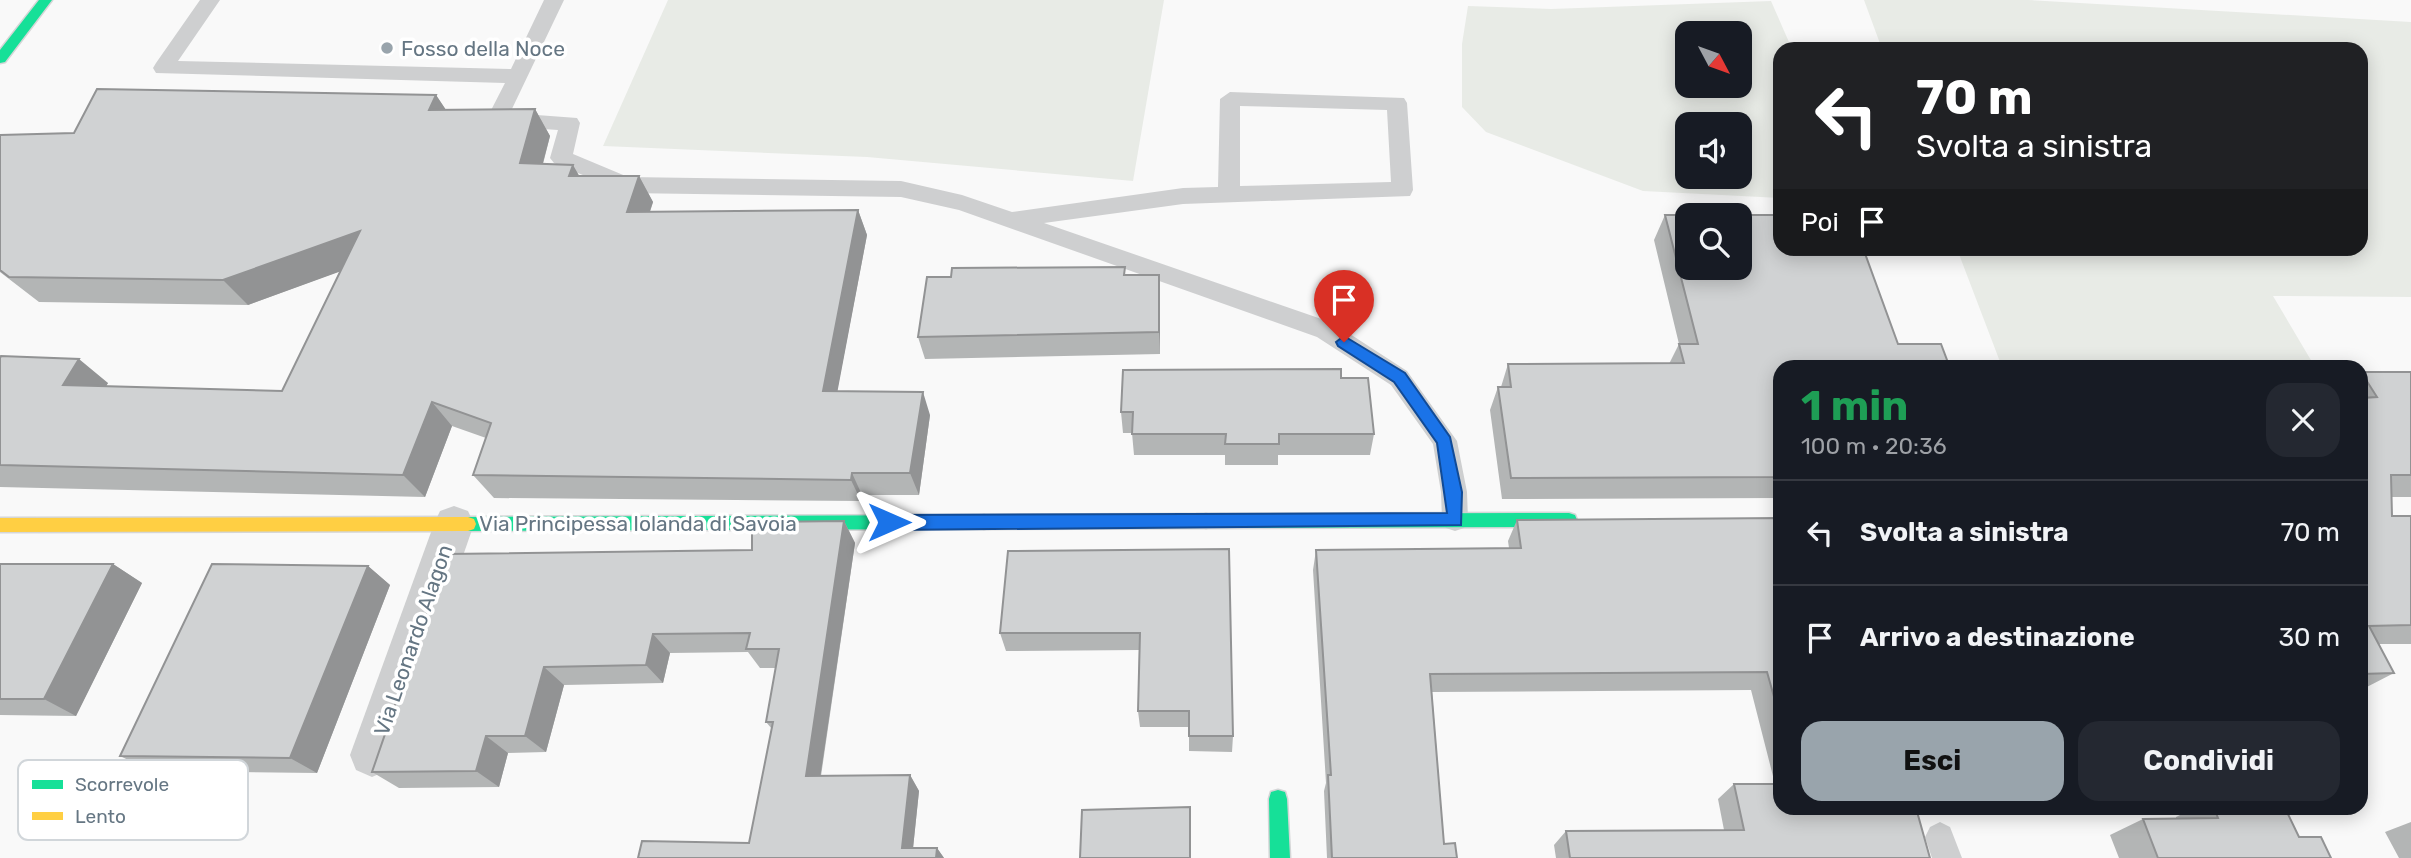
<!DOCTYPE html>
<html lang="it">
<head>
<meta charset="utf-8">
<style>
	:root { --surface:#171b24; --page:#242831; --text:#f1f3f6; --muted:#9ea1a6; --line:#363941; --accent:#99a4ac }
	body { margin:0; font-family:Rubik,sans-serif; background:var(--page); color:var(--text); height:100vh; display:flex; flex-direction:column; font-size:26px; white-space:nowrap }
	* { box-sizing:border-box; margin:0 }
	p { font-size:23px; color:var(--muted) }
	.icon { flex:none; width:38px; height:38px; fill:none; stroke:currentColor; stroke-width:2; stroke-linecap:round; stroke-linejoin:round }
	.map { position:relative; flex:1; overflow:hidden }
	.drawer { position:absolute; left:1773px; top:360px; width:595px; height:455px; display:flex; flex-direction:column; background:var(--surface); border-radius:21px; box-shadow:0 4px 18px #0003 }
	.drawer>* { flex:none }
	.guide { position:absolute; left:1773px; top:42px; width:595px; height:214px; border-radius:21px; box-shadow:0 4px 18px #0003; background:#202124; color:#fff; overflow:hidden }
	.needle { width:46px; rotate:131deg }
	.fabs { position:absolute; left:1675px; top:21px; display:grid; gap:14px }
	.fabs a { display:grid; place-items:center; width:77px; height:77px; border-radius:14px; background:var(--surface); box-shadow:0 4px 18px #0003; font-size:35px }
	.pin { position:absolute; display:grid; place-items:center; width:60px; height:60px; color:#fff; margin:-72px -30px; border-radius:50% 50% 50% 0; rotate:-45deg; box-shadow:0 0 7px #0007 }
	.pin .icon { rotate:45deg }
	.me { position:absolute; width:77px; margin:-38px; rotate:90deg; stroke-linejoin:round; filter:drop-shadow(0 0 5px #0008) }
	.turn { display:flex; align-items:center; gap:24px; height:147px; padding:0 28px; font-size:32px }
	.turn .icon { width:91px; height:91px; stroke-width:2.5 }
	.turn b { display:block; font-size:49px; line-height:60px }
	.then { display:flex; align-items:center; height:66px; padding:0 28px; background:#0003; gap:14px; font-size:26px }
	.round { display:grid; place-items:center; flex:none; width:74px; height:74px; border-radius:21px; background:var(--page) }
	.head { display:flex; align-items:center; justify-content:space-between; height:119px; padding:0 28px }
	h1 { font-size:42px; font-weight:700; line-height:52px; color:#1e9e55 }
	.button { display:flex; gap:14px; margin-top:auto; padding:14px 28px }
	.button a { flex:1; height:80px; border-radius:21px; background:var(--accent); color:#111; font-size:28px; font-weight:700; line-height:80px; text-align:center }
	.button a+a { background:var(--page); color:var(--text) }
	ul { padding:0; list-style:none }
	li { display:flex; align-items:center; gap:21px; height:105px; padding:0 28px; border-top:2px solid var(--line) }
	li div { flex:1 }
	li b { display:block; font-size:26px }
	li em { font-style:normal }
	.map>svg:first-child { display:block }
</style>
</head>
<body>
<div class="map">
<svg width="2411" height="858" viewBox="0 0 2411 858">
	<rect width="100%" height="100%" fill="#f9f9f9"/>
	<path fill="#e8ebe6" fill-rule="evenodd" d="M668,0h496l-31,181 -266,-24 -264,-11z
		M1864,0h164l383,22v275l-138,-1 42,71h-313l-45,-118 404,-1v-199h-479z
		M1771,1l21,48h-12v149l-137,-7 -157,-59 -24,-25v-63l6,-38 83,3zM1687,33h53v53h-53zM1740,124v53h-53v-53z"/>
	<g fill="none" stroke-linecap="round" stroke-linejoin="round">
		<defs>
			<path id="fast" d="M39,0h13l-47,62 -5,1v-13z
				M1569,513l6,2 2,5 -2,5 -6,2 -363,1 -6,-2 -2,-5 2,-5 6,-2z
				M984,515l6,2 2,5 -2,5 -6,2 -516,2 -6,-2 -2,-5 2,-5 6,-2z
				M1278,790l7,2 2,7 3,59h-20l-1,-59 2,-7z"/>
			<path id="slow" d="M1206,514l6,2 2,5 -2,5 -6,2 -222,1 -6,-2 -2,-5 2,-5 6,-2z
				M468,517l6,2 2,5 -2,5 -6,2 -468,1v-14z"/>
		</defs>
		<use href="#fast" stroke="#d5d6d7" stroke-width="3"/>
		<use href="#slow" stroke="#d5d6d7" stroke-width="3"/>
		<path fill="#cecfd0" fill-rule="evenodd" d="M200,0h20l-42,61 333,8 33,-69h20l-54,113 67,5 3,5 -7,31 55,23 273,4 61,14 50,17 171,-24 35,-1 2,-88 10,-7 174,6 3,5 6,87 -3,6 -227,8 -139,19 289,100 74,48 50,70 10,51 1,28 -4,8 -9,3 -9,-3 -4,-8 -1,-28 -8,-48 -42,-59 -74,-48 -358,-127 -58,-13 -275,-4 -72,-30 -4,-5 8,-28 -69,-5 -3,-5 19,-37 -349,-10 -3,-5 3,-5zM1240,106l147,4 4,72 -151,4z
			M1940,822l10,5 12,31h-30l-7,-21 5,-10z"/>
		<path fill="#cecfd0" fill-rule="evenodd" d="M454,506l14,5 6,13 -80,231 -6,15 -16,7 -16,-7 -6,-15 84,-231 6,-13z"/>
		<use href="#fast" fill="#16e098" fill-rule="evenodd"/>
		<use href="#slow" fill="#ffcf43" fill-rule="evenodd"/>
	</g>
	<path fill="#b3b5b5" d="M436,95l10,15 89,-1 15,27 -7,28 36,12h60l14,26 -3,10 208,-2 9,25 -30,156 93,24 -11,80h-57l-1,6 -367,-3 -21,-23 13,-37 -34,-12 -27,71 -425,-10v-129l108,25 -2,3 176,5 58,-120 -92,34 -209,-3 -39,-30v-137l74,-2z
		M1665,215l115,153v130l-278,1 -12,-89 8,-23h3l7,-23h161l10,-20 -25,-104z
		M1125,267v8h34l1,79 -235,5 -7,-22 33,-60z
		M2361,372h50v125h-19v19h19v128h-32l15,29 -33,17z
		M1341,378l33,56 -4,21h-92v10h-53v-10h-91l-2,-22h-9l-2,-21z
		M1780,518v290l150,50h-374l-2,-13 12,-14 158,-1 -6,-31 16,-15h41l-24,-94 -319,2 12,152 13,14h-130l-3,-67 2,-8 -13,-213 3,-20 193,-2 -1,-7 9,-21z
		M844,521l11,22 -34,233 89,-1 9,16 -6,57h24l7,10h-306l111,-15 23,-114 -6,-7 10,-54h-16l-12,-16 -78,1 -7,30 -99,2 -18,67 -38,1 -9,34 -100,1 -27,-16 75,-218 305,-4z
		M1229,549l4,187 -1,16 -43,-1v-24h-49l-2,-16 1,-61 -133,1 -6,-18z
		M0,564h113l29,19 -66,133 -76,-1z
		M368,566l22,19 -73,188 -166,-2 -31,-15z
		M2194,808h91l14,29 32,21h-212l-9,-23 33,-16h33v-2z
		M2411,822v36h-12l-14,-26z"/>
	<path fill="#929394" d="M436,95l18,27 -25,-12z
		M535,109l15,27 -14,53 -16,-26z
		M573,165l15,26 -19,-15z
		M639,176l14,26 -12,35 -14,-25z
		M858,210l9,25 -34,180 -10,-24z
		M360,231l20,26 -132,48 -25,-25z
		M1159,275l1,23v56l-1,-22z
		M79,359l29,24 -15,25 -30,-23z
		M923,392l7,23 -11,80 -9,-22z
		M432,402l20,24 -27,71 -22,-22z
		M852,473l10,22 -1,6 -10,-21z
		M844,521l11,22 -37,249 -12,-16z
		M113,564l29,19 -66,133 -32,-17z
		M368,566l22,19 -73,188 -27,-15z
		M653,634l17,19 -7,30 -17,-18z
		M544,667l20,18 -18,67 -21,-16z
		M486,736l22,17 -9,34 -23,-16z
		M910,775l9,16 -7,67 -10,-10z
		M937,848l7,10h-8z"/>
	<path fill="#d0d2d3" stroke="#929394" stroke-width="2" fill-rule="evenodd" d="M97,89l339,6 -7,15 106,-1 -15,54 53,2 -4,11h70l-12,36 231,-2 -35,181 100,1 -13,81h-58l-1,7 -378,-5 18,-52 -59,-21 -29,73 -403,-10v-107l1,-2 78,3 -16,26 219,6 78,-160 -137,49 -214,-3 -9,-7v-135l74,-2z
		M1665,215h115v33h83l35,96h43l9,24h-170v109l-269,1 -13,-91h13l-3,-23 176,-1 -5,-19h19zM1687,215h53v53h-53z
		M1125,267l-1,8h35v57l-241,5 9,-60h24l1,-9z
		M1341,369v9h27l6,56h-95v10h-54l1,-10h-94l1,-22h-12l2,-42z
		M2361,372h50v103h-20l1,41h19v109l-42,1 25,47 -33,1v-276l16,-1z
		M1780,518v200l-13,-46 -337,2 14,170 11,-1 2,15h-125l-4,-83h3l-15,-225 205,-2 -4,-28z
		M844,521l-38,255 104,-1 -8,73h35l-1,10h-298l4,-17 107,2 24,-121h-7l13,-73h-33l4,-16 -97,1 -7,31 -102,2 -19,69h-39l-10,35 -104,1 75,-218 305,-4v-28z
		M1229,549l4,187h-44v-25h-51l2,-78h-140l8,-82z
		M0,564h113l-69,135h-44z
		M212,564l156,2 -78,192 -170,-2z
		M1734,784h46v24h136l14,50h-360l-4,-27 178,-1z
		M1190,807v51h-110l2,-48z
		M2214,808h71l14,29h22l10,21h-173l-15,-39 75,-1z"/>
	<path fill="#1a73e8" stroke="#114b97" stroke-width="2" d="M1344,336l61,37 45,64 12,55 -1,33 -572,5 -9,-8 9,-7 558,-2 -10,-70 -43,-61 -56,-36 -2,-4z"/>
	<circle fill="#99a4ac" stroke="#fff" stroke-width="2.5" cx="387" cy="48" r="7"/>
	<g text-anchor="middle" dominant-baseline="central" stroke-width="7" stroke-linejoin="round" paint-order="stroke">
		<g font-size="21" fill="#657683" stroke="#fff" text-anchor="start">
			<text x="401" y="48">Fosso della Noce</text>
		</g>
		<g font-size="21" fill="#657683" stroke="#fff">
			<text x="638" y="523">Via Principessa Iolanda di Savoia</text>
			<text transform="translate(413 640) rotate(-71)">Via Leonardo Alagon</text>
		</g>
	</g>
	<rect x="18" y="760" width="230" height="80" rx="10" fill="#fff" stroke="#d1d6da" stroke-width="2"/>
	<rect x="32" y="780" width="31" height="9" fill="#16e098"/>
	<rect x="32" y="812" width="31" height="8" fill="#ffcf43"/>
	<g font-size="19" fill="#657683">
		<text x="75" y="791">Scorrevole</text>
		<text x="75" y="823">Lento</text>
	</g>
</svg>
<div class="fabs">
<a><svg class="needle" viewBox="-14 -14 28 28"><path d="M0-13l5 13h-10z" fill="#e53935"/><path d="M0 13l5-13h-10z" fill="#9ea1a6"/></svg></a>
<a><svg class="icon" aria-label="sound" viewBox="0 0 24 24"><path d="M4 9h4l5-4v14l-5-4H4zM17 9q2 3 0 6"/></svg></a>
<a><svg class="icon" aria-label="search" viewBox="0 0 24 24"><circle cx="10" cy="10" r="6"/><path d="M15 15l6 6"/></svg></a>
</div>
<div class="pin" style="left:1344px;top:342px;background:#d93025"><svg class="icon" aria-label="arrive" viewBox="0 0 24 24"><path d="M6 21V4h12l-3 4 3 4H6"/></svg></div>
<svg class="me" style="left:889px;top:522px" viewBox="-20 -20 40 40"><path d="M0-17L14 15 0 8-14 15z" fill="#1a73e8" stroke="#fff" stroke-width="4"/></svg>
<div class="guide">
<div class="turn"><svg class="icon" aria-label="left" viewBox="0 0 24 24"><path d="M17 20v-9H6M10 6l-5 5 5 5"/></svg><div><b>70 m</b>Svolta a sinistra</div></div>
<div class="then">Poi<svg class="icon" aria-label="arrive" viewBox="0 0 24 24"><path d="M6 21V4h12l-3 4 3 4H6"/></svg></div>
</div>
<section class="drawer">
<div class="head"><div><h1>1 min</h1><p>100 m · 20:36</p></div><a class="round"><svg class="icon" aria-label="close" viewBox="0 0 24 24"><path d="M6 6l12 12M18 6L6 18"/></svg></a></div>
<ul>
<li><svg class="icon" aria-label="left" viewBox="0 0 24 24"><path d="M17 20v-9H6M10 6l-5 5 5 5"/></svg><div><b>Svolta a sinistra</b></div><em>70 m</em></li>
<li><svg class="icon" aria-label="arrive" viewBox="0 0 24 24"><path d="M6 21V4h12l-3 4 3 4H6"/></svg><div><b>Arrivo a destinazione</b></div><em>30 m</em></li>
</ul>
<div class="button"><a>Esci</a><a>Condividi</a></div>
</section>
</div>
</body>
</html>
